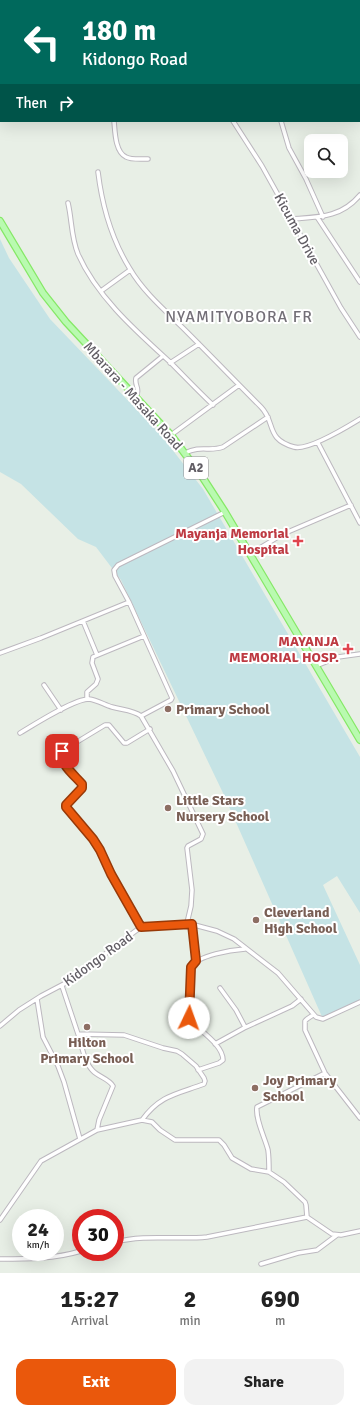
<!DOCTYPE html>
<html lang="en">
<head>
<meta charset="utf-8">
<style>
	:root { --surface:#fff; --page:#f2f2f2; --text:#222; --muted:#767676; --accent:#ea580c }
	body { margin:0; font-family:Signika,sans-serif; background:var(--page); color:var(--text); height:100vh; display:flex; flex-direction:column; font-size:15px; white-space:nowrap }
	* { box-sizing:border-box; margin:0 }
	p { font-size:13px; color:var(--muted) }
	.icon { flex:none; width:22px; height:22px; fill:none; stroke:currentColor; stroke-width:2; stroke-linecap:round; stroke-linejoin:round }
	.map { position:relative; height:1273px; overflow:hidden }
	.drawer { display:flex; flex-direction:column; background:var(--surface); flex:1 }
	.drawer>* { flex:none }
	.banner { position:absolute; left:0px; top:0px; width:360px; height:122px; box-shadow:0 4px 16px #0002; background:#00695c; color:#fff; overflow:hidden }
	.controls { position:absolute; left:304px; top:134px; display:grid; gap:8px }
	.controls a { display:grid; place-items:center; width:44px; height:44px; border-radius:8px; background:var(--surface); box-shadow:0 4px 16px #0002; font-size:20px }
	.speed { position:absolute; left:12px; top:1209px; display:flex; gap:8px; font-size:20px; font-weight:700; text-align:center }
	.speed>* { display:grid; place-content:center; width:52px; height:52px; border-radius:50%; background:var(--surface); box-shadow:0 4px 16px #0002; line-height:1 }
	.speed small { font-size:10px; font-weight:400 }
	.speed .limit { border:6px solid #d22; background:#fff; color:#111 }
	.pin { position:absolute; display:grid; place-items:center; width:34px; height:34px; color:#fff; margin:-17px; border-radius:8px; box-shadow:0 2px 6px #0006 }
	.me { position:absolute; width:44px; margin:-22px; rotate:3deg; stroke-linejoin:round; filter:drop-shadow(0 0 3px #0008) }
	.turn { display:flex; align-items:center; gap:14px; height:84px; padding:0 16px; font-size:18px }
	.turn .icon { width:52px; height:52px; stroke-width:2.5 }
	.turn b { display:block; font-size:28px; line-height:34px }
	.then { display:flex; align-items:center; height:38px; padding:0 16px; background:#0003; gap:8px; font-size:15px }
	.eta { display:flex; justify-content:space-evenly; align-items:center; height:68px; text-align:center }
	.eta b { font-size:24px; font-weight:800; line-height:28px }
	.button { display:flex; gap:8px; margin-top:auto; padding:8px 16px }
	.button a { flex:1; height:46px; border-radius:12px; background:var(--accent); color:#fff; font-size:16px; font-weight:800; line-height:46px; text-align:center }
	.button a+a { background:var(--page); color:var(--text) }
	.map>svg:first-child { display:block }
</style>
</head>
<body>
<div class="map">
<svg width="360" height="1273" viewBox="0 0 360 1273">
	<rect width="100%" height="100%" fill="#e8efe6"/>
	<path fill="#c5e3e5" d="M0,239l9,19 41,61 110,115 43,55 157,268v156l-23,-37 -14,9 37,80v35l-37,19 -100,-226 -102,-213 -25,-33 -18,-8 -57,-55 -21,-12z"/>
	<g fill="none" stroke-linecap="round" stroke-linejoin="round">
		<defs>
			<path id="street" d="M88,0v1
				M324,0v1
				M359,70l1,2
				M0,90h1
				M114,121c1,10 1,31 12,36 5,3 16,2 22,2
				M233,121l29,45 79,142 19,29
				M281,121l8,27 17,31 17,38
				M98,172c4,33 14,68 32,97 14,24 37,43 57,63 25,25 49,50 74,75 15,15 4,32 33,40 14,4 53,-20 66,-28
				M68,203c4,17 3,34 10,51 19,43 58,77 92,108 14,14 28,29 43,43
				M317,217l43,65
				M291,219c27,-2 50,-1 69,-24
				M101,291l29,-21
				M170,363l29,-19
				M136,397c5,-9 -2,-11 0,-19l27,-22
				M171,435l68,-50
				M318,443l42,80
				M185,453c16,-8 24,-1 38,-6l45,-30
				M250,554l33,-20 68,-29
				M83,621l14,34
				M0,653l41,-15 88,-36
				M316,666l22,-9 22,-3
				M44,685l17,25
				M87,699v-7l9,-8 2,-5 -6,-16 1,-6 51,-21
				M141,716l30,-16 1,-2 -43,-96 -14,-26 -1,-6 4,-5 107,-53
				M20,733c15,-9 54,-34 69,-34 8,1 16,6 23,8 10,3 21,3 29,9l32,55 30,63 -2,5 -13,7 -1,2 5,42 -1,16 -4,17
				M192,924l4,37
				M141,927l-30,-53 -11,-24 -7,-11 -27,-32v-2l16,-17v-4l-13,-13 -9,-16 2,-4 43,-26h4l15,18h3l23,-14
				M62,986l16,48 46,1 39,13 14,3 5,3 14,12 8,12 1,3 -1,3c-27,10 -44,11 -62,36
				M220,988l16,22 9,17
				M37,999l6,38 15,29 6,16 16,57
				M313,1015l-6,4 -2,2v9l20,43 35,45
				M0,1026l19,-16 22,-14 38,-20 32,-27 30,-22 46,-4 30,8 17,8 44,34 38,44 7,2 37,-17
				M78,1034c4,12 6,28 15,37 6,6 16,8 20,15l-14,34 -2,10
				M215,1044l29,-16 48,-22 9,-7
				M198,1070l21,-7 4,-3c0,-16 -25,-30 -34,-41l2,-52c7,-12 41,-17 54,-18
				M269,1172c0,-7 0,-15 -1,-22 -3,-12 -13,-31 -11,-43l68,-34
				M307,1217l25,17 9,1 19,-4
				M0,1220l41,-59 56,-31 45,-10 10,2 8,8 15,10h44l5,5 8,13 19,11 18,3 15,10 21,20 1,3 1,12
				M115,1242c31,-8 61,-2 92,-5l100,-20
				M0,1259c28,0 54,0 81,-8
				M261,1264l37,-11 19,-3 20,-15"/>
			<path id="primary" d="M0,221l43,72 23,29 105,113 32,43 22,34 135,228"/>
		</defs>
		<use href="#street" stroke="#bcb8bf" stroke-width="5.5"/>
		<use href="#primary" stroke="#85e866" stroke-width="8"/>
		<use href="#street" stroke="#fff" stroke-width="3.5"/>
		<use href="#primary" stroke="#b9fab0" stroke-width="5.5"/>
	</g>
	<g fill="none" stroke-linecap="round" stroke-linejoin="round">
		<defs>
			<path id="route" d="M62,751l-2,4c4,12 14,20 22,29v4l-16,17v2l27,32 7,11 11,24 30,53 51,-3 4,37 -5,6 -2,51"/>
		</defs>
		<use href="#route" stroke="#983908" stroke-width="10"/>
		<use href="#route" stroke="#ea580c" stroke-width="7"/>
	</g>
	<g fill="#e0444e" stroke="#fff" stroke-width="1.5">
		<path d="M296 535h4v4h4v4h-4v4h-4v-4h-4v-4h4z"/>
		<path d="M346 643h4v4h4v4h-4v4h-4v-4h-4v-4h4z"/>
	</g>
	<g fill="#8d6e63" stroke="#fff" stroke-width="1.5">
		<circle cx="168" cy="709" r="4"/>
		<circle cx="168" cy="808" r="4"/>
		<circle cx="256" cy="920" r="4"/>
		<circle cx="87" cy="1027" r="4"/>
		<circle cx="255" cy="1088" r="4"/>
	</g>
	<g text-anchor="middle" dominant-baseline="central" stroke-width="4" stroke-linejoin="round" paint-order="stroke">
		<rect fill="#fff" stroke="#918e93" stroke-width="1" x="184" y="457" width="24" height="22" rx="3"/>
		<g font-size="13" font-weight="bold" fill="#625e65">
			<text x="196" y="468">A2</text>
		</g>
		<g font-size="14" fill="#625e65" stroke="#fff">
			<text transform="translate(297 229) rotate(61)">Kicuma Drive</text>
			<text transform="translate(133 396) rotate(48)">Mbarara - Masaka Road</text>
			<text transform="translate(98 959) rotate(-36)">Kidongo Road</text>
		</g>
		<g font-size="14" font-weight="bold" fill="#be3a42" stroke="#fff" text-anchor="end">
			<text x="289" y="533">Mayanja Memorial<tspan x="289" dy="16">Hospital</tspan></text>
			<text x="339" y="641">MAYANJA<tspan x="339" dy="16">MEMORIAL HOSP.</tspan></text>
		</g>
		<g font-size="14" font-weight="bold" fill="#785e54" stroke="#fff" text-anchor="start">
			<text x="176" y="709">Primary School</text>
			<text x="176" y="800">Little Stars<tspan x="176" dy="16">Nursery School</tspan></text>
			<text x="264" y="912">Cleverland<tspan x="264" dy="16">High School</tspan></text>
			<text x="87" y="1042" text-anchor="middle">Hilton<tspan x="87" dy="16">Primary School</tspan></text>
			<text x="263" y="1080">Joy Primary<tspan x="263" dy="16">School</tspan></text>
		</g>
		<g font-size="16" letter-spacing="1" fill="#736f77" stroke="#fff">
			<text x="239" y="317">NYAMITYOBORA FR</text>
		</g>
	</g>
</svg>
<div class="controls">
<a><svg class="icon" aria-label="search" viewBox="0 0 24 24"><circle cx="10" cy="10" r="6"/><path d="M15 15l6 6"/></svg></a>
</div>
<div class="speed"><div>24<small>km/h</small></div><div class="limit">30</div></div>
<div class="pin" style="left:62px;top:751px;background:#d93025"><svg class="icon" aria-label="arrive" viewBox="0 0 24 24"><path d="M6 21V4h12l-3 4 3 4H6"/></svg></div>
<svg class="me" style="left:189px;top:1018px" viewBox="-20 -20 40 40"><circle r="19" fill="#fff"/><path d="M0-13L10 11 0 6-10 11z" fill="#ea580c"/></svg>
<div class="banner">
<div class="turn"><svg class="icon" aria-label="left" viewBox="0 0 24 24"><path d="M17 20v-9H6M10 6l-5 5 5 5"/></svg><div><b>180 m</b>Kidongo Road</div></div>
<div class="then">Then<svg class="icon" aria-label="right" viewBox="0 0 24 24"><path d="M7 20v-9h11M14 6l5 5-5 5"/></svg></div>
</div>
</div>
<section class="drawer">
<div class="eta">
<div><b>15:27</b><p>Arrival</p></div>
<div><b>2</b><p>min</p></div>
<div><b>690</b><p>m</p></div>
</div>
<div class="button"><a>Exit</a><a>Share</a></div>
</section>
</body>
</html>
